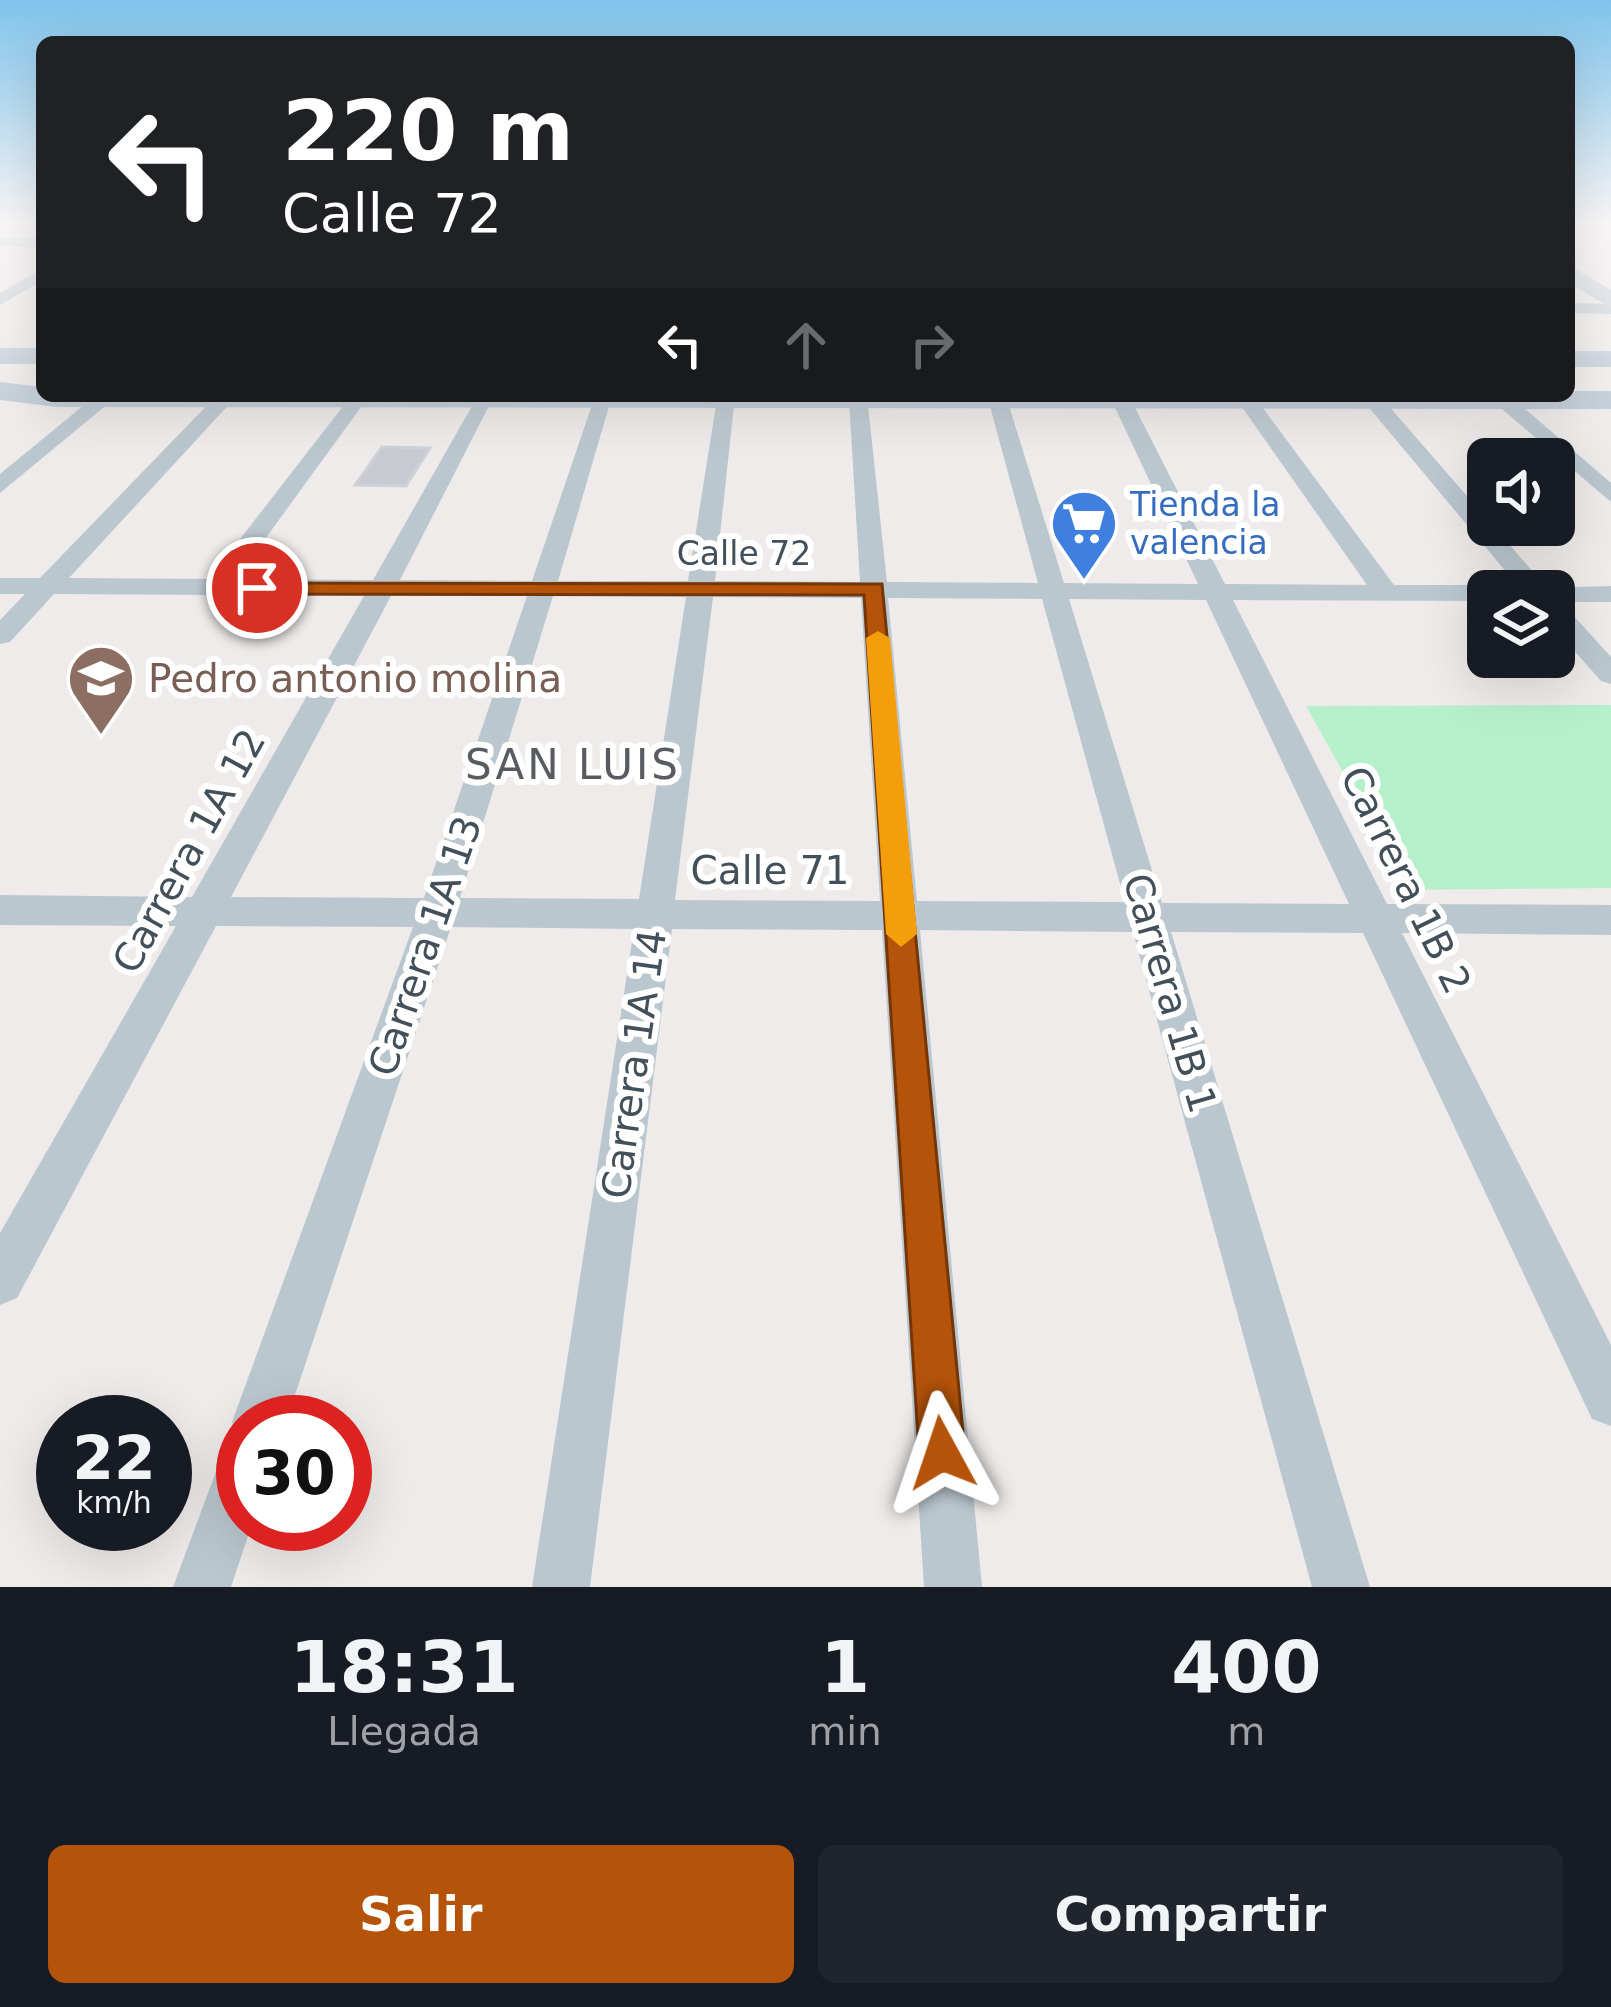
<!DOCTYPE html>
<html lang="es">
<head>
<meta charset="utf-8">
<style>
	:root { --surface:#171b24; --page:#20242c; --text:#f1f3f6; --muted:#9ea1a6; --accent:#b45309 }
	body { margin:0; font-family:"DejaVu Sans",sans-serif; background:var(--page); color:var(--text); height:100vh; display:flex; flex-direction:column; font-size:45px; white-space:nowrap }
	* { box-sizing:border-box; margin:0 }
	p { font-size:39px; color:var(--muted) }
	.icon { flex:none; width:66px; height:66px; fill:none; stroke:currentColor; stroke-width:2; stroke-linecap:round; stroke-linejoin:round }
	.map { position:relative; height:1587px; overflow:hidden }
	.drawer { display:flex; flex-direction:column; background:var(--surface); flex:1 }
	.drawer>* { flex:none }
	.banner { position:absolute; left:36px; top:36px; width:1539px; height:366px; border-radius:18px; box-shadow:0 12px 48px #0002; background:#202124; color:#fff; overflow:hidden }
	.fabs { position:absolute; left:1467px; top:438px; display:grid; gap:24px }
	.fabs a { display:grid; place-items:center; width:108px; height:108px; border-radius:18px; background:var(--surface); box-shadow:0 12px 48px #0002; font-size:60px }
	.speed { position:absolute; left:36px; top:1395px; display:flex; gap:24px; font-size:60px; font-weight:700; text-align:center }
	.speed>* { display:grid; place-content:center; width:156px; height:156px; border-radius:50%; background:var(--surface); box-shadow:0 12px 48px #0002; line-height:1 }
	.speed small { font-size:30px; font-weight:400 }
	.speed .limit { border:18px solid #d22; background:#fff; color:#111 }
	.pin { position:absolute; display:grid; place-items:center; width:102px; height:102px; color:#fff; margin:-51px; border:6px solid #fff; border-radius:50%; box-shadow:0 3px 12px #0007 }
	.me { position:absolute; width:132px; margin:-66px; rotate:355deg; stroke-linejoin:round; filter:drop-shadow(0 0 9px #0008) }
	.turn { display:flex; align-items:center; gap:42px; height:252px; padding:0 48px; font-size:54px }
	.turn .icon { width:156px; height:156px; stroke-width:2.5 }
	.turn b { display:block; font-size:84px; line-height:102px }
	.lanes { display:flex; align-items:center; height:114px; padding:0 48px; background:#0003; justify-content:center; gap:60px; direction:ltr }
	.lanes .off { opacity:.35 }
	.eta { display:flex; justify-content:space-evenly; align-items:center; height:204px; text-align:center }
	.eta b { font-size:72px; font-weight:800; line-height:84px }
	.action { display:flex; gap:24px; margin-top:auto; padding:24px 48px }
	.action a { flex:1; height:138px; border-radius:18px; background:var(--accent); color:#fff; font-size:48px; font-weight:800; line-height:138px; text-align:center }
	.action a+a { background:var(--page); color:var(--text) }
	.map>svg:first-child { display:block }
</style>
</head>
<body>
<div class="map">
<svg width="1611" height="1587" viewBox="0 0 1611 1587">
	<rect width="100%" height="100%" fill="#efebeb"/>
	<path fill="#b6f0cb" d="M1611,705v183l-202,2 -103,-184z"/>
	<path fill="#c8cbd1" stroke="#cfd2d8" stroke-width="3" d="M382,447l48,1 -24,38 -51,-1z"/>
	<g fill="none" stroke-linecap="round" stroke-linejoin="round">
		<path fill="#bbc7cf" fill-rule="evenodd" d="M1569,222h42v6h-42z
			M0,238h42v10l-42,-2z
			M42,269v12l-42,24v-12z
			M1569,303l42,1v10l-42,-1z
			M95,396l20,2 -115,95v-19z
			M216,396l19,2 -166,180 140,1 142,-183h18l-133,183 137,1 103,-181 18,-3 -94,184 132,1 62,-182 18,-3 -54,185h130l29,-182 18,-3 -20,185 145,1 -11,-183 18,-3 20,186 151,1 -50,-184 18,-3 58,187 134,1 -87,-185 18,-3 96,188 142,1 -130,-185 17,-4 140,189h94l12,6h-12v10l-255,-1 154,304 224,1v30l-209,-2 209,412v81l-19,-7 -229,-486 -192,-1 199,655h-58l-179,-655 -213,-2 62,657h-58l-42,-657 -210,-1 -82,658h-58l102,-658 -183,-2 -165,495h-43v102h9l-21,63h-58l51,-137 18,-8 -10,-20 181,-495 -197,-1 -199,372 -17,7v-72l176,-307 -176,-1v-30l192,2 172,-301 -310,-2 -44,48 -10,2v-24l25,-26h-25v-16h40zM391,596h136l-103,302 -193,-1zM553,596l133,1 -47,302 -179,-1zM713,597l148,1 19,303 -205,-1zM888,598l154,1 83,303 -208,-1zM1069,599l137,1 143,304 -187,-1z
			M1366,396h14l167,192 64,-2v16h-57v-11h-32l-156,-187z
			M1496,396h14l101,87v19l-115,-98z
			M1554,603l10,2 47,52v27l-10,-3 -47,-53z"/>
		<path fill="#bbc8d4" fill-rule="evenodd" d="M1569,265l42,25v18l-42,-25z
			M0,348h42v16h-42z
			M1569,351h42v16h-42z
			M0,382l42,5v9h1527v-5h42v18l-1554,-2 -57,-7z"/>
	</g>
	<linearGradient id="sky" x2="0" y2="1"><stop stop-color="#7fc3eb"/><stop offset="0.5" stop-color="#f8f6f6"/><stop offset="1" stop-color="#f8f6f6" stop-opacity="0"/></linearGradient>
	<rect width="1611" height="444" fill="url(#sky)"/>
	<path fill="#b45309" stroke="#753606" stroke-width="3" d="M249,583l633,1 83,869 -7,16 -16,6 -16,-6 -7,-16 -55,-858 -607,-1 -8,-2z"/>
	<path fill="#f59e0b" d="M878,631l12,7 27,296 -16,13 -15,-13 -20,-296z"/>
	<defs>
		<symbol id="supermarket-pin" viewBox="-11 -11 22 30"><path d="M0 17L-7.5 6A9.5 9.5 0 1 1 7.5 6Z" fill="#3f7fe0" stroke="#fff"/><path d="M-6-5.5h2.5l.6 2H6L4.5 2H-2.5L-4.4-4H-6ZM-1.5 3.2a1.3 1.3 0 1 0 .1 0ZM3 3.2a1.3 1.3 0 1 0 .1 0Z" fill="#fff"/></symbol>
		<symbol id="university-pin" viewBox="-11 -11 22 30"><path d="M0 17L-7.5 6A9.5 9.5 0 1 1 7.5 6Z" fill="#8d6e63" stroke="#fff"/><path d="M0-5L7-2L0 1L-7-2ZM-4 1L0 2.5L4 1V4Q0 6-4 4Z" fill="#fff"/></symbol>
	</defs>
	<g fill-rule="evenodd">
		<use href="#supermarket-pin" x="1046" y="485" width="76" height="104"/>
		<use href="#university-pin" x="63" y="640" width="76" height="104"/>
	</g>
	<g text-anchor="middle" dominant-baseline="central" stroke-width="12" stroke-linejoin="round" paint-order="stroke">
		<g font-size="33" fill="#366cbe" stroke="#fff" text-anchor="start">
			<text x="1130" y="504">Tienda la<tspan x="1130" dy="38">valencia</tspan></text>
		</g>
		<g font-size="33" fill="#43505a" stroke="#fff">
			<text x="744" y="553">Calle 72</text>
		</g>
		<g font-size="39" fill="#785e54" stroke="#fff" text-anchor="start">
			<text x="148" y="678">Pedro antonio molina</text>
		</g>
		<g font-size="39" fill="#43505a" stroke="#fff">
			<text transform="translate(189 851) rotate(-61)">Carrera 1A 12</text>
			<text x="770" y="870">Calle 71</text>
			<text transform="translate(1406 880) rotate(64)">Carrera 1B 2</text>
			<text transform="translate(425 946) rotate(-71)">Carrera 1A 13</text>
			<text transform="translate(1170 993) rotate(74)">Carrera 1B 1</text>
			<text transform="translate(634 1064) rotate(-82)">Carrera 1A 14</text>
		</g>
		<g font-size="42" letter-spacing="3" fill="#585c61" stroke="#fff">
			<text x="573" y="764">SAN LUIS</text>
		</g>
	</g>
</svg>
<div class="fabs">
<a><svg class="icon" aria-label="sound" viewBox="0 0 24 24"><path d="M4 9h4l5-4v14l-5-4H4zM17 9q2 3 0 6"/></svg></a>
<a><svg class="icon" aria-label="layers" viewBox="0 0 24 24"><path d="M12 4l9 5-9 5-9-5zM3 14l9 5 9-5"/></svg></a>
</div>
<div class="speed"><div>22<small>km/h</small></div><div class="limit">30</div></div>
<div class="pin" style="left:257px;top:588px;background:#d93025"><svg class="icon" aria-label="arrive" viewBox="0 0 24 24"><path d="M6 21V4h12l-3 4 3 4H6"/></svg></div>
<svg class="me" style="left:942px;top:1453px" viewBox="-20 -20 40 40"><path d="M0-17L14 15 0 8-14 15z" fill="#b45309" stroke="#fff" stroke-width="4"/></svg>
<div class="banner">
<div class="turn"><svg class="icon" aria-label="left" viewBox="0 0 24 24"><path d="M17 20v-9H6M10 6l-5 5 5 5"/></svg><div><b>220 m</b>Calle 72</div></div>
<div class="lanes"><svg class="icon" aria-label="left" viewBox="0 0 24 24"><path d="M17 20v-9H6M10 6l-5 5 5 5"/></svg><svg class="icon off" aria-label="ahead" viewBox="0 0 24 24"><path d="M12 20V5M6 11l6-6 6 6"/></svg><svg class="icon off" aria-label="right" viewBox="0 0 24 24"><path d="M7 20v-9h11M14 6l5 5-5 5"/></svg></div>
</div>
</div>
<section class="drawer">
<div class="eta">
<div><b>18:31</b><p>Llegada</p></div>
<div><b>1</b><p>min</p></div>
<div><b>400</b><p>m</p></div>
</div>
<div class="action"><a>Salir</a><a>Compartir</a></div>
</section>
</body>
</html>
